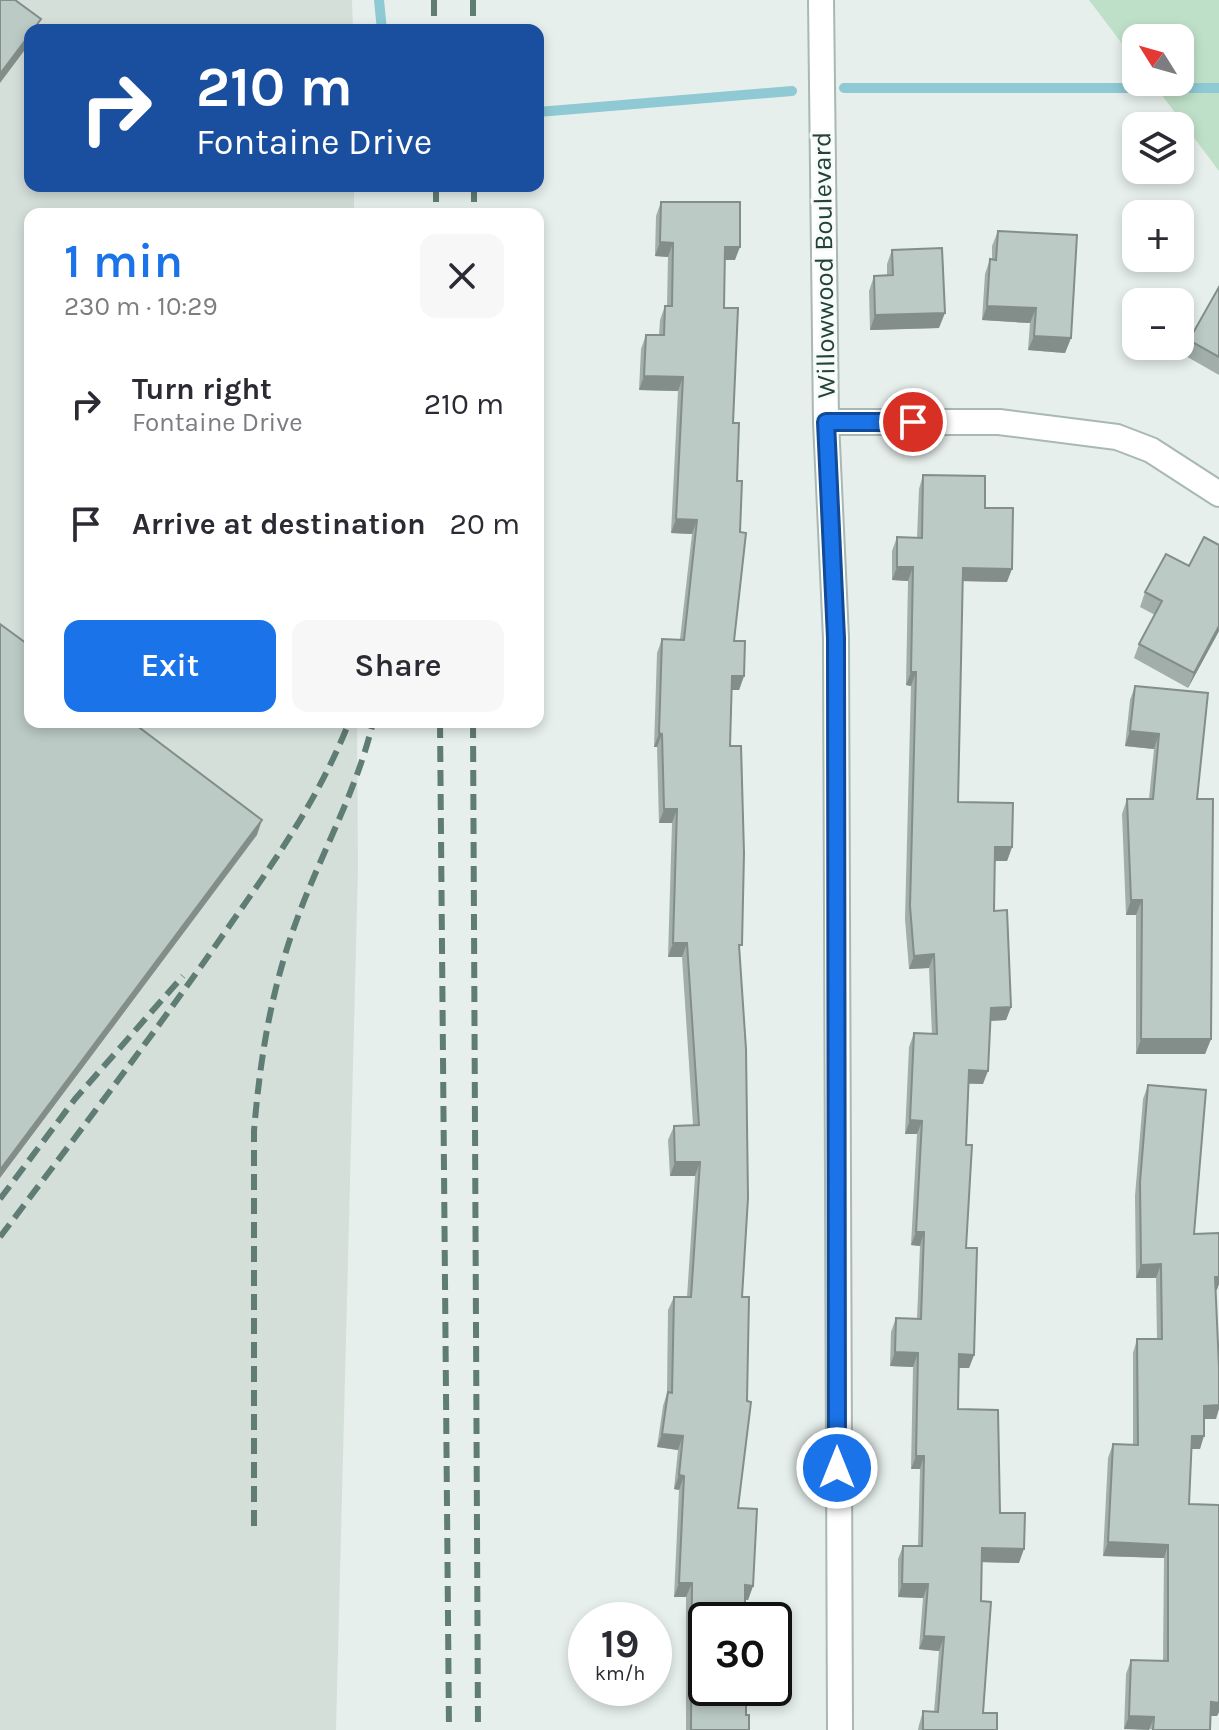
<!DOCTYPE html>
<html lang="en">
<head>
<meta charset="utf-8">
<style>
	:root { --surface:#fff; --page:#f7f7f7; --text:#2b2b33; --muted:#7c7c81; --accent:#1a73e8 }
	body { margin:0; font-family:Karla,sans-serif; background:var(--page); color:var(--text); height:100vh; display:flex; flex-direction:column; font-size:30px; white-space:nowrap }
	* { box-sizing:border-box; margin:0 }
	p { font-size:26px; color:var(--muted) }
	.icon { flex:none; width:44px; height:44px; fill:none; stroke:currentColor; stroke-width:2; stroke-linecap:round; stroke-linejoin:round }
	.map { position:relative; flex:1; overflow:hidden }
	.panel { position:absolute; left:24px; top:208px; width:520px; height:520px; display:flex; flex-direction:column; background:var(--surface); border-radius:16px; box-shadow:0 4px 12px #0003 }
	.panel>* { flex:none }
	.top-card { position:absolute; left:24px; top:24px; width:520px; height:168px; border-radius:16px; box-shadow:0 4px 12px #0003; background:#1a4fa0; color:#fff; overflow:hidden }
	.needle { width:52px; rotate:307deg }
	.fabs { position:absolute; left:1122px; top:24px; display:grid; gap:16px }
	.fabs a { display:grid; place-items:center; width:72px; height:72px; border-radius:16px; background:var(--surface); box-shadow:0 4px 12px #0003; font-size:40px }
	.speed { position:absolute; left:568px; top:1602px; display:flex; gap:16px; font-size:40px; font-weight:700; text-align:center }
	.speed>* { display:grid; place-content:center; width:104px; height:104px; border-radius:50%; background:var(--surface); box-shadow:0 4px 12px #0003; line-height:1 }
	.speed small { font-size:20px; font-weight:400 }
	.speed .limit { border:4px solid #111; border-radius:12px; background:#fff; color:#111 }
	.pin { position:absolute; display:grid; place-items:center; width:68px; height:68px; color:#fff; margin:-34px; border:4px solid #fff; border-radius:50%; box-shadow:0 2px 8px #0007 }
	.me { position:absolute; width:88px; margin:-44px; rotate:0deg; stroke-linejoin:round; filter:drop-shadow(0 0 6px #0008) }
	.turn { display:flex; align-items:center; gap:28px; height:168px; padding:0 40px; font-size:36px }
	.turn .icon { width:104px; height:104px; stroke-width:2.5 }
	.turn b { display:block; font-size:56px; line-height:68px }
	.round { display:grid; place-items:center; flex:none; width:84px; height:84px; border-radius:16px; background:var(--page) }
	.headline { display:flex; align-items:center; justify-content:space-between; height:136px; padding:0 40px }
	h1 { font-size:48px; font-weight:600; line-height:60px; color:var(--accent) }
	.button { display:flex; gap:16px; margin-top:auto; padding:16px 40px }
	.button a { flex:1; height:92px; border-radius:16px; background:var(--accent); color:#fff; font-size:32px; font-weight:600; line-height:92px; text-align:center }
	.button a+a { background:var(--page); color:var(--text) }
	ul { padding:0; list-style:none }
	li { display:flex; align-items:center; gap:24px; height:120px; padding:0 40px }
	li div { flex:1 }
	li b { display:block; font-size:30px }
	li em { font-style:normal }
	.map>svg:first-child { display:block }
</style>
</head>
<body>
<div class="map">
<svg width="1219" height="1730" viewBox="0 0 1219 1730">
	<rect width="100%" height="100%" fill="#e6efeb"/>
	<path fill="#d4dfda" d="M0,0h352l1,30h-323v156h324v28h-324v508h327l1,147 -22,861h-336z"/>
	<path fill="#bfe0c8" d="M1089,0h130v171l-67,-89h28v-44h-44v24z"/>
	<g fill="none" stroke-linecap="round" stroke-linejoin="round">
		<path stroke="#8ec9d4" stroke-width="10" d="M379,0l3,30
			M844,88h375
			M538,112l254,-21"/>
		<defs>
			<path id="minor" d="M821,0l5,422 10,216 4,1092
				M826,422h173l118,15 34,13 68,44"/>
		</defs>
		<use href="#minor" stroke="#a8b8b2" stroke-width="28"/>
		<use href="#minor" stroke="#fff" stroke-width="24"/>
		<path stroke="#5f7d75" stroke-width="6" stroke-dasharray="16 8" stroke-linecap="butt" d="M434,0v30
			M473,0v30
			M436,186v28
			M474,186v28
			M440,722l9,1008
			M473,722l5,1008
			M0,1199l75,-100 108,-123
			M0,1237c76,-101 153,-201 225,-305 47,-67 94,-133 124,-210
			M254,1526v-395c6,-72 17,-141 42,-209 24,-67 61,-131 77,-200"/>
	</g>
	<path fill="#a1aea9" d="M661,202l74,58h-10l-1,48 13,173 -3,160 10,35 -5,14h-7l-2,56 9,206 3,345 -4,211 15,78 -5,14h-3l1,115 3,15h-63v-133h-12l5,-107 -5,-1 4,-39 -21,-3 6,-41 4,-13 1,-83 6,-13h13l8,-121h-25l-2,-36 6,-14 19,-1 -11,-168h-14l4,-134h-13l-2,-76h-3l3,-94 5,-14h18l12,-105 -21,-1 7,-142 -39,-1 2,-41 5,-14h13l1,-15 5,-14h2l1,-49 -13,-1 1,-40z
		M998,231l73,107 -6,15 -37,-3 2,-27 -48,-3 3,-46 5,-15h2v-13z
		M892,250l47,78 -69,2 -1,-39 5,-15 13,-1v-11z
		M1219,287v88l-35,-20 5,-15z
		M923,475l62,33 22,74 -44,-1 -5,221 54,45 -5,14h-12l-1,50 17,96 -5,13 -15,1 -8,63h-14l-3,61v103l8,107 -5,13h-11v41l42,104 19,50 -37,-1 -1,39 2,112 14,17h-79l1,-5 4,-14 11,1 5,-61 -20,-2 4,-51 -25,-1v-38l5,-13h15l2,-77h-9l2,-102 -23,-1 1,-34 5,-14 21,1 3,-73 -9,-1 6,-111h-12l4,-87 5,-14 18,1 -3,-66 -20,1 -4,-50 6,-233 -5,-1 2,-104 -16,-1v-29l5,-14 20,1 2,-49z
		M1219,545v86l-31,57 -54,-30 5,-14 16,-29 -15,-8 5,-15 44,-26z
		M1135,686l62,113 14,240 -6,15h-69v-139h-10l-4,-101 5,-15h22l5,-50 -29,-3 5,-46z
		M1148,1085l46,149 25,-1v51l-3,6v129h-12l-4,30h-8l-3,55 30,1v207l-2,4h-6l-1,14 -86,-1 2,-55 5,-14 32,1 1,-103 -61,-2 5,-98 5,-14 20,1v-92l4,-14h20l-1,-61h-20l-1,-82 8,-97z"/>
	<path fill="#838d89" d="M30,34v9l-30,40v-9z
		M660,242l13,1 -5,14 -13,-1z
		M725,247h15l-5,13h-15z
		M987,306l49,2 -6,15 -48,-3z
		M945,313l-6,15 -69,2 5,-15z
		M1034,336l37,2 -6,15 -37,-3z
		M644,376l39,1 -5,14 -39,-1z
		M676,519l21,1 -5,14 -21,-1z
		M897,567h16l-5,14 -16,-1z
		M963,568l49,1 -5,13 -49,-1z
		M1219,626v5l-31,57 6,-15z
		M911,672h5l-5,14 -5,-1z
		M732,676h12l-5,14h-12z
		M1130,731l29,3 -5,15 -29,-3z
		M659,733l3,1 -5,13h-3z
		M664,809h13l-5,14h-13z
		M262,820l-5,15 -257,343v-8z
		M995,847h17l-5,14h-17z
		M1131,900h11l-6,15h-10z
		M673,943h14l-5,14h-14z
		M934,954l-5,14 -20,1 5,-13z
		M1011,1007l-5,13 -19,1 4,-13z
		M1141,1039h70l-6,15h-69z
		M969,1070l19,1 -5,13 -19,-1z
		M910,1120l12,1 -5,13h-12z
		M675,1162h25l-5,14h-25z
		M916,1232h8l-4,14 -9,-1z
		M1161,1264l-5,14h-20l5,-13z
		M1215,1277h4v7l-2,6h-7z
		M895,1352l23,1 -5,14 -23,-1z
		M959,1354l15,1 -5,13h-15z
		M1219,1405v4l-3,10h-17l5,-13z
		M662,1434l21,2 -5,14 -21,-3z
		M1192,1436h12l-4,13h-12z
		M916,1456h8l-4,13h-9z
		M679,1475l5,1 -5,14 -5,-1z
		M1108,1542l60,3 -4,13 -61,-2z
		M982,1548l42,1 -5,14 -42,-1z
		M679,1583h13l-6,14h-12z
		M902,1584h26l-5,14 -25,-1z
		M745,1585l8,1 -5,14 -8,-1z
		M924,1636l20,1 -5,14 -20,-2z
		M1211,1702l8,1v9l-2,4h-11z
		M1129,1716l25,1 -5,13 -25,-1z"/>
	<path fill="#bbcac4" stroke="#838d89" stroke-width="2" d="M0,0h15l26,19 -8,11h-3v4l-30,40z
		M661,202h79v45h-15l-1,61h14l-5,115h6l-2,58h5l-2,51 6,1 -12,108h11l-1,35h-12l-2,70h11l3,107 -2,92h-3l7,104 2,149 -6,99h7l-2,104 4,1 -13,106 19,1 -4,77 -8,-1v35h-39v68h40v27h3v15h-58l1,-147h-13l5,-107 -5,-1 4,-39 -21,-2 6,-42 4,1 2,-96h17l9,-135h-25l-1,-36 25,-1 -12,-182h-14l4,-134h-13l-2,-75 -3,-1 3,-94 22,1 13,-120 -21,-1 7,-142 -39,-1 2,-41h18l1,-29h7l1,-63 -13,-1z
		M998,231l79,4 -6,103 -37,-2 2,-28 -49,-2 3,-47 6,1z
		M942,248l3,65 -70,2 -1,-39 19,-1 -1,-25z
		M1219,287v70l-30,-17z
		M923,475l62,1v32h28l-1,61 -49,-1 -5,234 55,1 -1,44h-17l-1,64 13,-1 4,97 -20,1 -3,63 -19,-1 -3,75h6l-6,103h11l-3,107 -15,-1 -1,55 40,1 2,103h25l-1,36 -42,-1 -1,53 10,1 -8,111h14v17h-74v-19l15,1 6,-75 -20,-1 4,-52h-26l1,-38h19l2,-90h-8l2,-103 -23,-1 1,-34 25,1 3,-87h-8l6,-111 -12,-1 4,-87 23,1 -3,-80 -20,2 -4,-50 6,-234h-5l2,-105h-16v-30l25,1z
		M1204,537l15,8v81l-25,47 -55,-29 23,-43 -17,-9 21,-38 23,12z
		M0,624l30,22v76h102l130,98 -262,350z
		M1135,686l73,7 -11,106h16l-2,240h-70l1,-139h-11l-4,-101h26l6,-65 -29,-3z
		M1148,1085l58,5 -12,144 25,-1v44h-4l4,90v38l-15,1v30h-12l-3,68 30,1v198l-8,-1 -1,28h-57l1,-13 -25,-1 2,-56 37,1v-116l-60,-3 5,-98 25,1 -1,-106h25l-1,-75 -20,1 -1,-83z"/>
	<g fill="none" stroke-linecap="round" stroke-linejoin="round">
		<defs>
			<path id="route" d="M837,1468l-1,-830 -10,-216h87"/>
		</defs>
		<use href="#route" stroke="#114b97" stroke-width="20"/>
		<use href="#route" stroke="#1a73e8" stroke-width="14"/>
	</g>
	<g text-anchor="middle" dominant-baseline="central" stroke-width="6" stroke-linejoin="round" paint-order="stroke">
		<g font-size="26" fill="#24423a" stroke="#f7fbf9">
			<text transform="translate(824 265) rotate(-91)">Willowwood Boulevard</text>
		</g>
	</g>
</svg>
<div class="fabs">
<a><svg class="needle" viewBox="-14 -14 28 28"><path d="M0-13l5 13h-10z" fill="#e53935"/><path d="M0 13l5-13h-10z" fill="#7c7c81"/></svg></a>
<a><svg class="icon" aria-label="layers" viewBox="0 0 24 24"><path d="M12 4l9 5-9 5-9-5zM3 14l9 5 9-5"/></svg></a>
<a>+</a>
<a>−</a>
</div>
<div class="speed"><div>19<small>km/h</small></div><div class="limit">30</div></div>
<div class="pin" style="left:913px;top:422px;background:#d93025"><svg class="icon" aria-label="arrive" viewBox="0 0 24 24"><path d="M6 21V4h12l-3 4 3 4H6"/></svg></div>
<svg class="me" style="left:837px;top:1468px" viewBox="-20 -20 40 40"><circle r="17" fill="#1a73e8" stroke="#fff" stroke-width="3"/><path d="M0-11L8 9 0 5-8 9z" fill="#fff"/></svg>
<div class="top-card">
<div class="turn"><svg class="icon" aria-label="right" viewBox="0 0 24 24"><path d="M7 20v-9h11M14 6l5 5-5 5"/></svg><div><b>210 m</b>Fontaine Drive</div></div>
</div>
<section class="panel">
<div class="headline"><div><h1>1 min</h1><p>230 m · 10:29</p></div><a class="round"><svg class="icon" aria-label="close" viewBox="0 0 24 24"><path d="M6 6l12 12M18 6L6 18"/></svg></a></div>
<ul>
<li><svg class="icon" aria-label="right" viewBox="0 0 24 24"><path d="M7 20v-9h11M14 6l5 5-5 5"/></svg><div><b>Turn right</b><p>Fontaine Drive</p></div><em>210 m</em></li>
<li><svg class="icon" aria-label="arrive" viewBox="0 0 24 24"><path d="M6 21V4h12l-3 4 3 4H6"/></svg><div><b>Arrive at destination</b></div><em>20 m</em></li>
</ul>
<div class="button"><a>Exit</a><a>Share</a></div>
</section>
</div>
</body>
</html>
